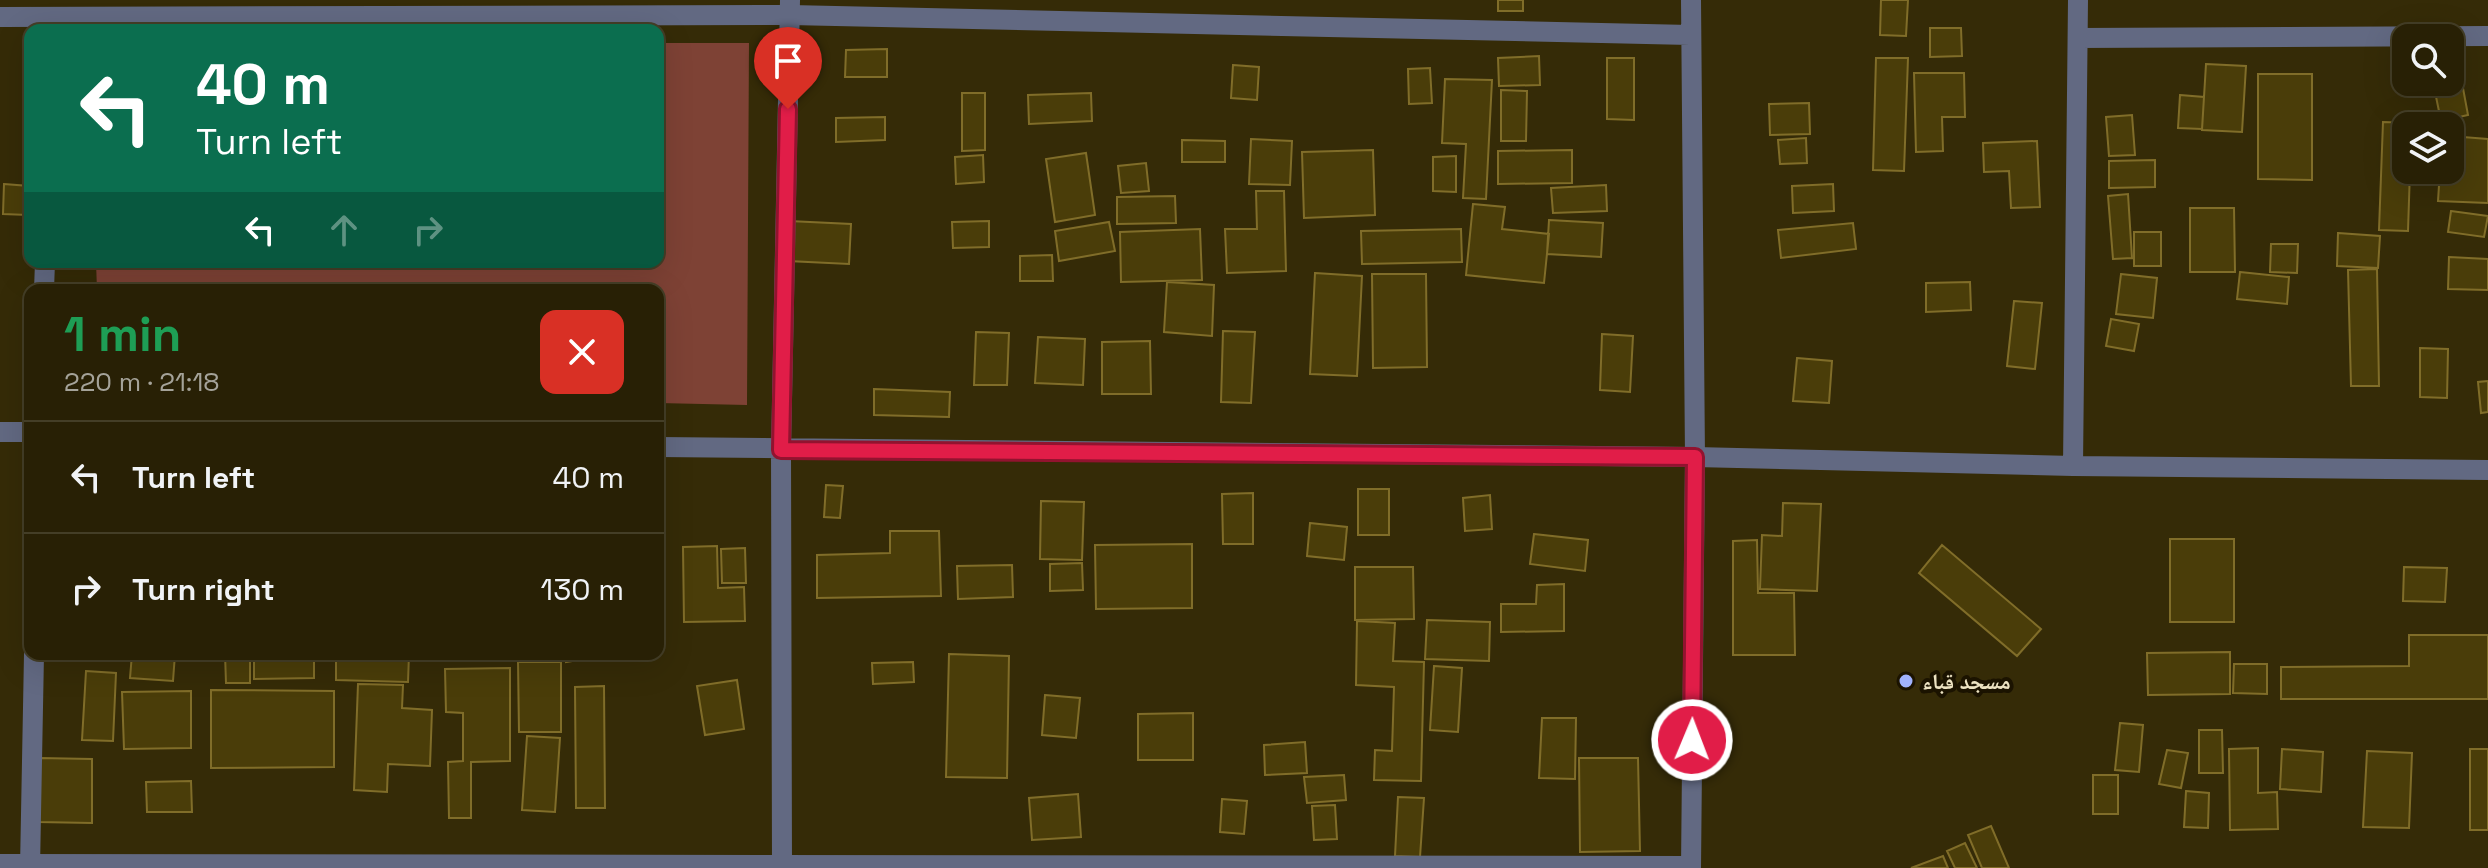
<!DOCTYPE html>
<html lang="en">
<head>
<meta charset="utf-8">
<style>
	:root { --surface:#282005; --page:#342d13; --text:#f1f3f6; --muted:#a5a39a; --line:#443e27 }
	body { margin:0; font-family:"Space Grotesk","Noto Naskh Arabic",sans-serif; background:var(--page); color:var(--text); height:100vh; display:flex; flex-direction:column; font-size:30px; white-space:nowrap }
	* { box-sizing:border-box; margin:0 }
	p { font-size:26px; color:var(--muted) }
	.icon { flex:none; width:44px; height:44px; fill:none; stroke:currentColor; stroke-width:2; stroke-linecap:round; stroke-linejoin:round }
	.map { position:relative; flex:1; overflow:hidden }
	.panel { position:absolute; left:24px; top:284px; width:640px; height:376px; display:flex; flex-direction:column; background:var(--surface); border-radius:16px; box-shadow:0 8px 32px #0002,0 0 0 2px var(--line) }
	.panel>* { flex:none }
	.top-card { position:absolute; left:24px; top:24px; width:640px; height:244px; border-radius:16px; box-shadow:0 8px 32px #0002,0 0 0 2px var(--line); background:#0b6e4f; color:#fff; overflow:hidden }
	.fabs { position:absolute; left:2392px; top:24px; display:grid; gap:16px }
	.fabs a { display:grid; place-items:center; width:72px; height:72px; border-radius:16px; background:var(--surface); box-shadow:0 8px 32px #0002,0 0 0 2px var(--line); font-size:40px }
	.pin { position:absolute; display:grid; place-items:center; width:68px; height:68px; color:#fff; margin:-82px -34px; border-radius:50% 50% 50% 0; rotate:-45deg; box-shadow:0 0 8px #0007 }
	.pin .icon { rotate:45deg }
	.me { position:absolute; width:88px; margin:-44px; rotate:1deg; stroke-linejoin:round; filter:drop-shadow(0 0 6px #0008) }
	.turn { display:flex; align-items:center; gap:28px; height:168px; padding:0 40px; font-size:36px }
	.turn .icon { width:104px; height:104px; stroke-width:2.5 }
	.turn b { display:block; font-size:56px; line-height:68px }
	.lanes { display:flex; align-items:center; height:76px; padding:0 40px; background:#0003; justify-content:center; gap:40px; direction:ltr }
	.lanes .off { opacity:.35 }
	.round { display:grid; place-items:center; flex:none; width:84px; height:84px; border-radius:16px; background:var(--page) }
	.head { display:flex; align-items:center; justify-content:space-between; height:136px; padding:0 40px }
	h1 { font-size:48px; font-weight:600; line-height:60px; color:#1e9e55 }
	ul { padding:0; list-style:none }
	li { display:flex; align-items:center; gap:24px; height:112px; padding:0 40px; border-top:2px solid var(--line) }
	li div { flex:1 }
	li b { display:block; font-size:30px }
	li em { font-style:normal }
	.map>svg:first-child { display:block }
</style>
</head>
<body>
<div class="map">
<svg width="2488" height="868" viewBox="0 0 2488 868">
	<rect width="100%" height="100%" fill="#352b07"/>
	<path fill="#7e4235" d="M658,43h91l-2,362 -89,-2v-113h-561l-1,-28h562z"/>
	<path fill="#4a3d09" stroke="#806d29" stroke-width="2" d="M1498,0h25v11h-25z
		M1881,0h27l-2,36 -26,-1z
		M1930,28h31l1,28 -32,1z
		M887,49v28h-42l1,-27z
		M1539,56l1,29 -41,1 -1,-28z
		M1607,58h27v62l-27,-1z
		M1876,58h32l-4,113 -31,-1z
		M2206,64l40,2 -4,66 -40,-2z
		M1233,65l26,2 -2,33 -26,-2z
		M1430,68l2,35 -23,1 -1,-35z
		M2460,72l8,43 -27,6 -8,-39h17v-8z
		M1914,73h50l1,44h-23l1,34 -27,1z
		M2258,74h54v106l-54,-1z
		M1445,79l47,1 -6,119 -23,-1 3,-54 -24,-1z
		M1501,90l26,1 -1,50h-25z
		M962,93h23v57l-23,1z
		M1091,93l1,28 -63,3 -1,-29z
		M2180,95l24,2 -2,32 -24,-1z
		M1809,103l1,31 -40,1 -1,-31z
		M2132,115l3,40 -26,1 -3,-39z
		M885,117v23l-49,2v-24z
		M2383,122l29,1 -6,3v44h4l-2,61 -29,-1z
		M2450,136l38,3v64l-50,-2 2,-31h10z
		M1806,138l1,25 -27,1 -2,-24z
		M1251,139l41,2 -2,44 -41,-1z
		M1182,140l43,1v21h-43z
		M2037,141l3,66 -29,1 -2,-37 -25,1 -1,-29z
		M1373,150l2,65 -71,3 -2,-66z
		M1572,150v33l-74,1v-33z
		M1086,153l9,62 -40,7 -9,-63z
		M983,155l1,27 -28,2 -1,-27z
		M1456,156v36l-23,-1v-34z
		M2155,160v27l-46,1v-27z
		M1146,163l3,28 -28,2 -3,-27z
		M4,184l25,2 -1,29 -25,-1z
		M1833,184l1,27 -41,2 -1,-27z
		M1606,185l1,26 -54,2 -2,-25z
		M1256,191h28l2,80 -59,2 -2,-44h32z
		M2128,194l4,64 -19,1 -5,-63z
		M1175,196l1,27 -59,1v-27z
		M1473,204l32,3 -3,22 47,5 -5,49 -78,-8z
		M2190,208h44l1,64h-45z
		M2451,211l37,5 -4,21 -36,-5z
		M1549,220l54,3 -2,34 -54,-3z
		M789,221l62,3 -2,40 -61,-3z
		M989,221v26l-36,1 -1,-26z
		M1109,222l6,29 -56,10 -4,-30z
		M1853,223l3,26 -75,9 -3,-28z
		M1200,229l2,51 -81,2 -1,-50z
		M1461,229l1,33 -100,2 -1,-33z
		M2134,232h27v34h-27z
		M2338,233l42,3 -2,32 -41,-2z
		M2271,244h27l-1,29 -27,-1z
		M1052,255l1,26h-33v-25z
		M2449,257l39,2v31l-40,-1z
		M2377,269l2,117h-28l-3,-116z
		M2240,272l49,5 -2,27 -50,-5z
		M1315,273l47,3 -5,100 -47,-2z
		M1372,274h54l1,93 -54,1z
		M2121,274l36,4 -4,40 -37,-4z
		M1167,282l47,3 -2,51 -48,-4z
		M1970,282l1,28 -45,2v-29z
		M2014,301l28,2 -7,66 -28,-3z
		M2111,319l28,5 -5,27 -28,-5z
		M1223,331l32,1 -4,71 -30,-1z
		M976,332l33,1 -2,52h-33z
		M1602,334l31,2 -3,56 -30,-2z
		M1038,337l47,2 -2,46 -48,-2z
		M1150,341l1,53h-49v-52z
		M2420,348l28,1 -1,49 -27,-1z
		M1797,358l35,3 -3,42 -36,-2z
		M2488,381v31l-7,1 -3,-31z
		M874,389l76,3 -1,25 -75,-2z
		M826,485l17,1 -3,32 -16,-1z
		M1358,489h31v46h-31z
		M1253,493v51h-30l-1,-50z
		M1490,495l2,34 -27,2 -2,-33z
		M1041,501l43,1 -2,58 -42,-1z
		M1783,503l38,1 -4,87 -57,-2 2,-54 20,1z
		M1310,523l37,4 -3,33 -37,-4z
		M890,531h49l2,65 -124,2v-43l73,-2z
		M1534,534l54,6 -3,31 -55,-7z
		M2170,539h64v83h-64z
		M1757,540l1,53h36l1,62h-62v-114z
		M1192,544v64l-96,1 -1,-64z
		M1942,545l99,84 -24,27 -98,-83z
		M717,546l1,42 26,-1 1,34 -61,1 -1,-75z
		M745,548l1,35h-24l-1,-34z
		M1082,563l1,27 -33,1v-27z
		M1012,565l1,32 -55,2 -1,-33z
		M1355,567h58l1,52 -59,1z
		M2404,567l43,1 -2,34 -42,-1z
		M1564,584v47l-63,1v-28h35l1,-19z
		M1427,620l63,2 -1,39 -64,-2z
		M1357,621l38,2 -2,38 31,1 -3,119 -47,-1 1,-30 17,1 2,-64 -38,-2z
		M2409,635h79v64h-207v-32l128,-1z
		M2230,652v42l-82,1 -1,-42z
		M132,654h43l-2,27 -43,-3z
		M225,654h25v29h-24z
		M254,654h60v24l-60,1z
		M336,654h73l-1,28 -72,-2z
		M565,654h49l-48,8z
		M949,654l60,2 -2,122 -61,-1z
		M518,662h43v70h-42z
		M913,662l1,20 -41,2 -1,-21z
		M2234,664h33v30l-34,-1z
		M1434,666l28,2 -4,64 -28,-2z
		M510,668v93l-39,1v56h-22l-1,-56 15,-1v-48l-17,-1 -1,-43z
		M86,671l30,2 -3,68 -31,-1z
		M737,680l7,49 -39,6 -8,-49z
		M358,684l45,1 -1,23 30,2 -2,56 -42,-2 -1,28 -33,-2z
		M604,686l1,122h-29l-1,-121z
		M211,690l123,1v76l-123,1z
		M191,691v57l-67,1 -2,-57z
		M1045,695l35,3 -4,40 -34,-3z
		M1193,713v47h-55v-46z
		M1542,718h34l-1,61 -36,-1z
		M2120,723l23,2 -4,47 -24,-2z
		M2199,730h23l1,43h-24z
		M527,736l33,2 -5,74 -33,-2z
		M1305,742l2,31 -42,2 -1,-30z
		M2258,748v45l19,-1 1,37 -48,1 -1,-81z
		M2282,749l41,3 -2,40 -41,-3z
		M2470,749h18v81h-18z
		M2167,750l21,3 -7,35 -22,-4z
		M2367,751l45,2 -3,75 -46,-1z
		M39,758l53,1v64l-54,-1z
		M1579,758h59l2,93 -60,1z
		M1344,775l2,25 -39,3 -3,-26z
		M2093,775h25v39h-25z
		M191,781l1,31h-45l-1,-30z
		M2186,791l23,2 -1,35 -24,-1z
		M1078,794l3,43 -49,3 -3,-42z
		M1398,797l26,1 -4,59 -25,-1z
		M1222,799l25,2 -3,33 -24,-2z
		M1335,805l2,34 -23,1 -2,-34z
		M1991,826l18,42h-27l-14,-33z
		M1965,843l12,25h-22l-8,-17z
		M1943,856l5,12h-37z"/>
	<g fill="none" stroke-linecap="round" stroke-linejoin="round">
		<path stroke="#626982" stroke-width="20" d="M0,17l790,-2 900,20
			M2078,38l410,-2
			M44,290l1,-28
			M0,432h30
			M658,447l1037,10 378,9 415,4
			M2073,466l5,-466
			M0,864l1691,2
			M30,868l4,-214
			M782,868l-1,-418 9,-450
			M1691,868l4,-411 -4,-457"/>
	</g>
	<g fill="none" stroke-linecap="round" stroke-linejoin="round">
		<defs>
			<path id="route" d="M788,109l-7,341 914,7 -3,283"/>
		</defs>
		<use href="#route" stroke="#92132f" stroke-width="20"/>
		<use href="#route" stroke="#e11d48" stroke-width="14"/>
	</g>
	<circle fill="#a1b3fd" stroke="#1b1300" stroke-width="3" cx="1906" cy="681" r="8"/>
	<g text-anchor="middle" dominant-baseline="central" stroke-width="8" stroke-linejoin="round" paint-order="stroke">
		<g font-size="22" font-weight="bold" fill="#ede3c2" stroke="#1b1300" text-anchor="start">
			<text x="1922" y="681">مسجد قباء</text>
		</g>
	</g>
</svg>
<div class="fabs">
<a><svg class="icon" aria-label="search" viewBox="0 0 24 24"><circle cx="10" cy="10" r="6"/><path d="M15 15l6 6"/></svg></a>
<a><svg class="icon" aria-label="layers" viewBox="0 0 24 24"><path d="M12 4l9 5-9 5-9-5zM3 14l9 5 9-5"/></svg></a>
</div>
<div class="pin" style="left:788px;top:109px;background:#d93025"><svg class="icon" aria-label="arrive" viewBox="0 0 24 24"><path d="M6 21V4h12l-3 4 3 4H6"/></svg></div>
<svg class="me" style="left:1692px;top:740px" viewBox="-20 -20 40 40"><circle r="17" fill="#e11d48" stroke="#fff" stroke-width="3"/><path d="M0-11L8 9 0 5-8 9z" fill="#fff"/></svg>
<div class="top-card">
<div class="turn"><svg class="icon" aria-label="left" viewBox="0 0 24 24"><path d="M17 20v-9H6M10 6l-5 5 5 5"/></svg><div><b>40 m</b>Turn left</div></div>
<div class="lanes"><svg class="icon" aria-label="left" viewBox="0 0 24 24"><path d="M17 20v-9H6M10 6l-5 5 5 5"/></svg><svg class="icon off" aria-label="ahead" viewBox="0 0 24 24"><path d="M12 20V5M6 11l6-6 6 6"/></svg><svg class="icon off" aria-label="right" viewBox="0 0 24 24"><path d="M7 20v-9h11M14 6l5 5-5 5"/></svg></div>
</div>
<section class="panel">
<div class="head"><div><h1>1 min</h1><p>220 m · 21:18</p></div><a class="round" style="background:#d93025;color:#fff"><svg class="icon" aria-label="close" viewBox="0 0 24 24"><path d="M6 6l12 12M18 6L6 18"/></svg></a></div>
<ul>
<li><svg class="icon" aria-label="left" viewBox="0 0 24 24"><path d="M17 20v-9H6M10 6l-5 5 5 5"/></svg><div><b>Turn left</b></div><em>40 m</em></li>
<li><svg class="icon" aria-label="right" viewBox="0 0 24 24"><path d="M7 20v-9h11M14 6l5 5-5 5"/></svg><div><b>Turn right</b></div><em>130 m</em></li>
</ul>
</section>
</div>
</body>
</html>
